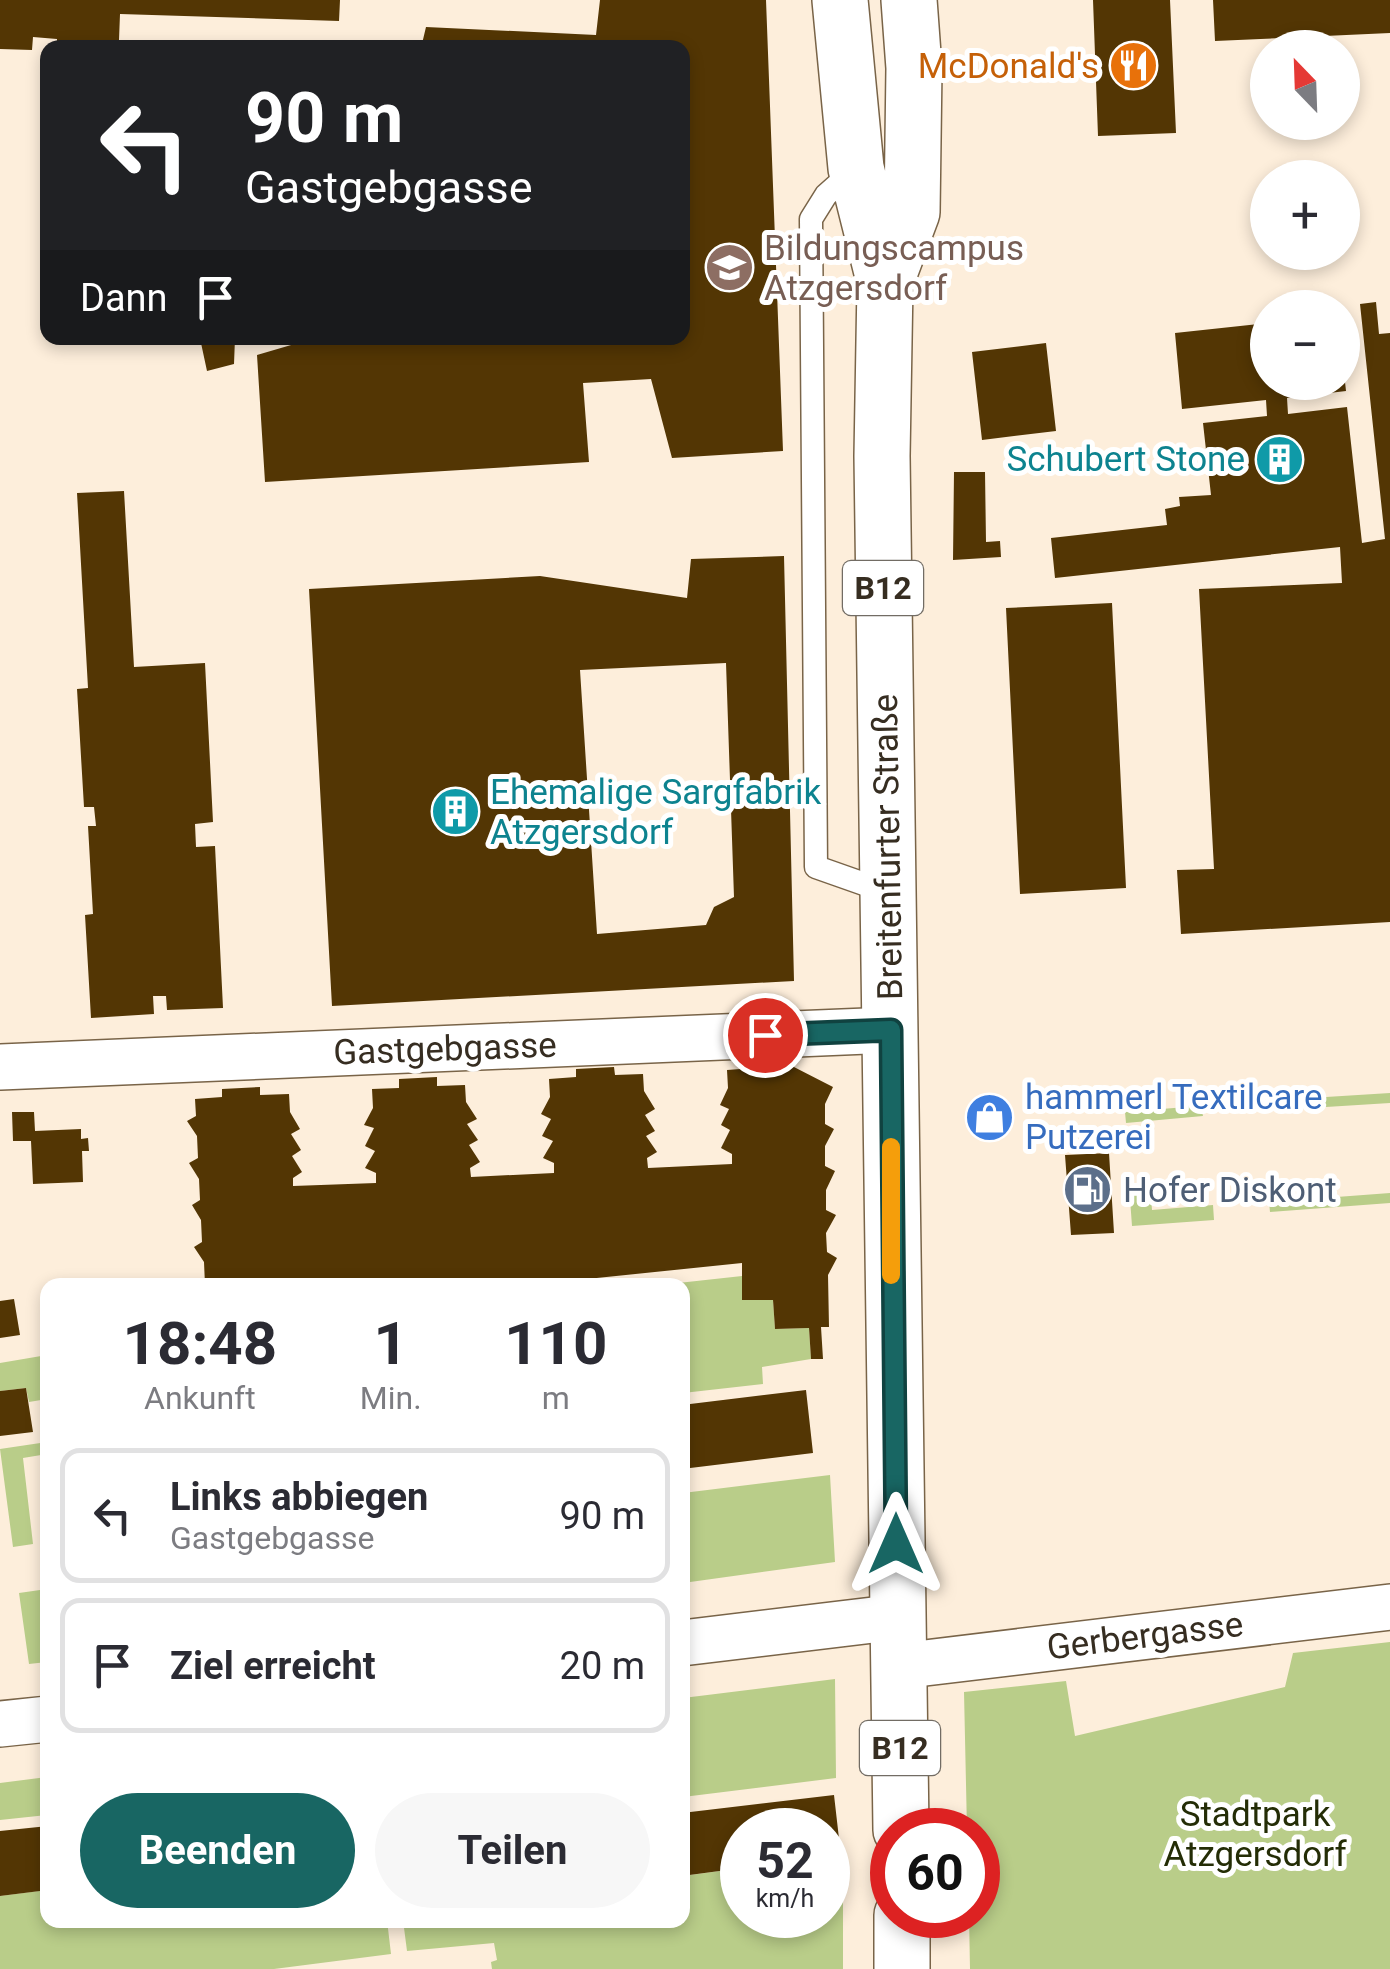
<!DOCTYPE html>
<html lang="de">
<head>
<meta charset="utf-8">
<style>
	:root { --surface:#fff; --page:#f7f7f7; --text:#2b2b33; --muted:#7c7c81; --line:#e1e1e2; --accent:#186663 }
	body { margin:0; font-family:Roboto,sans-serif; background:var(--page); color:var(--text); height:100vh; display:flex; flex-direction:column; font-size:38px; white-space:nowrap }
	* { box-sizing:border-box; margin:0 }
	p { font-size:32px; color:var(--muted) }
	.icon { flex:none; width:55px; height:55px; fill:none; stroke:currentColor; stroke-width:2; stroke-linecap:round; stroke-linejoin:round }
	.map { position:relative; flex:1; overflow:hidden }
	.side { position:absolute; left:40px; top:1278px; width:650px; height:650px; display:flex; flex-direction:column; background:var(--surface); border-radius:20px; box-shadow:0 5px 15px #0003 }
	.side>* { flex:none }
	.banner { position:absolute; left:40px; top:40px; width:650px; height:305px; border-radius:20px; box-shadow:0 5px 15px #0003; background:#202124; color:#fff; overflow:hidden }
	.needle { width:65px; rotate:337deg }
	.tools { position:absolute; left:1250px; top:30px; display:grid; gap:20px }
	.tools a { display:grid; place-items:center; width:110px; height:110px; border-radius:50%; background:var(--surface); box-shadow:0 5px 15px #0003; font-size:50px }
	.speed { position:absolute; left:720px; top:1808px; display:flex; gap:20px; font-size:50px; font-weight:700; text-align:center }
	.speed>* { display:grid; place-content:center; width:130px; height:130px; border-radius:50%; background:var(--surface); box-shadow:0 5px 15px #0003; line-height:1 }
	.speed small { font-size:25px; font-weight:400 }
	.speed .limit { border:15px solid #d22; background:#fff; color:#111 }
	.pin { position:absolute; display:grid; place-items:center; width:85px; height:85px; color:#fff; margin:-42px; border:5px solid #fff; border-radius:50%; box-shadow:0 2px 10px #0007 }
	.me { position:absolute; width:110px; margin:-55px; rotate:0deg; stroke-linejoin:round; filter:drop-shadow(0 0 8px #0008) }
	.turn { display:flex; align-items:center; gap:35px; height:210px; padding:0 40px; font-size:45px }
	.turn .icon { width:130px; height:130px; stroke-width:2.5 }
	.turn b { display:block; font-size:70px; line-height:85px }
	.then { display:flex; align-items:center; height:95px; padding:0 40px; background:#0003; gap:20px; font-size:38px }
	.eta { display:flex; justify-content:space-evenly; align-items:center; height:170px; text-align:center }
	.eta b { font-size:60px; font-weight:700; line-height:70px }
	.button { display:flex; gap:20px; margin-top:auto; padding:20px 40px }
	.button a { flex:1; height:115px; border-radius:60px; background:var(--accent); color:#fff; font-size:40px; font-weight:700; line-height:115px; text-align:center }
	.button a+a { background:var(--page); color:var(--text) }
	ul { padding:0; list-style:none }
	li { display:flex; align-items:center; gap:30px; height:135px; margin:0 20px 15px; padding:0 20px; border:5px solid var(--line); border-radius:20px }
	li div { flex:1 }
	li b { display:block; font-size:38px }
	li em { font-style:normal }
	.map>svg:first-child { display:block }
</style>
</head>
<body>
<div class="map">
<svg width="1390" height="1969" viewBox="0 0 1390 1969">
	<rect width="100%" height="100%" fill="#fdeedb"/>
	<path fill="#b9cd89" d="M1196,1085l7,31 -77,7 -1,-11 61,-5v-18z
		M1390,1093v10l-128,8v-10z
		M1150,1183l2,27 61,-5 1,15 -82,6 -3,-41z
		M1390,1193v10l-120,9 -1,-10z
		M742,1276v24h31l2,29 34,-1 2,31 -49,8 1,17 -80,9 -1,-108h-22z
		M47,1355v44l-18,3 -3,-14 -26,3v-28z
		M47,1442v12l-24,4 10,86 -20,3 -13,-98z
		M830,1475l5,87 -152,21v-90z
		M40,1590l7,72 -18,2 -10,-71z
		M1390,1642v327h-420l-1,-54h9v-85h-11l-3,-138 102,-11 9,55 210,-49 8,-34z
		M835,1679l1,99 -153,19v-99z
		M47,1777v38l-47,5v-37z
		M742,1868v47h86v-40h15v94h-351l-1,-7 6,-2 -3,-17 -87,8 -4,-31h279l1,-44z
		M47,1890l1,30h339l4,34 -117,15h-274v-73z"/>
	<path fill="#533604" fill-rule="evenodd" d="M0,0h340l-1,21 -219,-7 -1,26h-27v8h-35v-9l-24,-2 -1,13 -32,-1z
		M600,0h166l17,451 -111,7 -21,-79 -68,4 6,79 -324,20 -8,-127 58,-17h367v-290h-261l5,-21 170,8z
		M1093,0h77l6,133 -78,3z
		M1213,0h177v33l-175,8z
		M1376,302l3,32 11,-1v589l-209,12 -4,-64 37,-1 -15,-280 143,-6 -2,-36 -285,31 -4,-40 116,-13 -2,-16 15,-3 -1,-9 32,-2 -8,-72 64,-7 -1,-16 -84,9 -7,-76 93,-10v59h77l1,9 -59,7 1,16 59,-7 15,136 23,-4 -25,-235z
		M206,338h29l-1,26 -27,7 -6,-28z
		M1046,343l10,88 -74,9 -10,-88z
		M954,472h31l1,70 14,-1 1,16 -48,3z
		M124,491l10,176 71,-4 8,159 -18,2 1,23 19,-1 8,162 -56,2 -1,-14h-13l1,18 -63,4 -6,-103 8,-1 -5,-88h8l-2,-19h-10l-7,-118 11,-1 -11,-195z
		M784,556l10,425 -462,25 -23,-417 231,-13 147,22 4,-39zM726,663l8,234 -20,10 -8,18 -109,9 -17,-264z
		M1112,603l14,285 -106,6 -14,-286z
		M792,1058v8l41,21 -8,17v20l9,5 -9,17v20l10,5 -9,19v20l10,5 -10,18 1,19 10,6 -9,17 1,52h-8l2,32h-12l-2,-31 -34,1 -2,-29h-31v-37l-155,16 -113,6h-269l-1,-23 -10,-15 8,-5 -1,-22 -9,-15 8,-5 -1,-21 -10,-16 9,-5 -1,-22 -10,-15 9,-5 -1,-17 27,-2v-8l38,-2v8l29,-1 1,18 10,17 -9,5 10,16 -9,6 10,16 -9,6v8l83,-3v-10l-11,-5 10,-17 -10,-5 9,-18 -10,-3 9,-17 -1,-19 27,-1v-9l38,-2v9l28,-1 1,17 11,17 -10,5 11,16 -9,5 11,17 -10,6 1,9 83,-4v-10l-11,-5 10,-17 -11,-5 9,-17 -10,-5 9,-17 -1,-18 27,-2v-8l38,-2 1,8 28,-1 1,17 11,18 -10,6 10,16 -9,5 11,16 -10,6 1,10 84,-4v-10l-11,-6 9,-18 -9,-5 8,-16 -9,-4 8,-17 -1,-18 27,-2v-9z
		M12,1112h22l1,19 46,-2v10l7,-1 1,13h-7l1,31 -50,2 -2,-43h-18z
		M1109,1153l5,80 -43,2 -6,-80z
		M14,1299l6,36 -20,3v-37z
		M26,1388l7,44 -33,4v-45z
		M806,1390l7,63 -131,16v-64z
		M834,1795l7,61 -13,2v-28h-86v38l-60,8v-63z
		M48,1826v64l-48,6v-65z"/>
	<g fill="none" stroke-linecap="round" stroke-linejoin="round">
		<defs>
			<path id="lane" d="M853,171l-27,24 -15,24 5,648 71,25"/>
			<path id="street" d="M0,1067l891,-37
				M682,1643l216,-26
				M900,1666l490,-59
				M0,1724l48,-5"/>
			<path id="primary" d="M840,0l16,168 29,116 -3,172 19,1374
				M885,284l27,-72 2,-144 -5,-68
				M902,1915v54"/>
		</defs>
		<use href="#lane" stroke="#796448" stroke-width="25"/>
		<use href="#street" stroke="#796448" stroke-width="48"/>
		<use href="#primary" stroke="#796448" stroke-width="58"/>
		<use href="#lane" stroke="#fff" stroke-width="22"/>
		<use href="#street" stroke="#fff" stroke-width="45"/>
		<use href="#primary" stroke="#fff" stroke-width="55"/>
	</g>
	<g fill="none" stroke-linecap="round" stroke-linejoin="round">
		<defs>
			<path id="route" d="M765,1035l126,-5 5,514"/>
		</defs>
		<use href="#route" stroke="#104240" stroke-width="25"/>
		<use href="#route" stroke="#186663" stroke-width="18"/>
		<path stroke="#f59e0b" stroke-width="18" d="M891,1147v128"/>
	</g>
	<defs>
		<symbol id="restaurant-disc" viewBox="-11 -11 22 22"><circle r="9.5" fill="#e8710a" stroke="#fff"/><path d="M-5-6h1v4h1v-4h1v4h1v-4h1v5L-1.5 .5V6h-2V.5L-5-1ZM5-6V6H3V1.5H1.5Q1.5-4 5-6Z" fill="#fff"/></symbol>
		<symbol id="school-disc" viewBox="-11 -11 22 22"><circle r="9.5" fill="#8d6e63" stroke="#fff"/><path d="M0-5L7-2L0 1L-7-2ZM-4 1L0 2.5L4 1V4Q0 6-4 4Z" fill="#fff"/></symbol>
		<symbol id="building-disc" viewBox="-11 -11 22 22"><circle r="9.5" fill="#0f9aa8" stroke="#fff"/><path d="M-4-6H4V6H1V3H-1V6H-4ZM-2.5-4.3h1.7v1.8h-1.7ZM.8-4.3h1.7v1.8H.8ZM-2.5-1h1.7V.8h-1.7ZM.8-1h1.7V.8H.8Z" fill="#fff"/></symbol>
		<symbol id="shop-disc" viewBox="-11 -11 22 22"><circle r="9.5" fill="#3f7fe0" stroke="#fff"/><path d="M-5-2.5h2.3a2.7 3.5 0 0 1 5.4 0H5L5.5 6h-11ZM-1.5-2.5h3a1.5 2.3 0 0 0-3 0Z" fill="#fff"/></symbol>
		<symbol id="fuel-disc" viewBox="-11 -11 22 22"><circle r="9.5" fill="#5c6f8a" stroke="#fff"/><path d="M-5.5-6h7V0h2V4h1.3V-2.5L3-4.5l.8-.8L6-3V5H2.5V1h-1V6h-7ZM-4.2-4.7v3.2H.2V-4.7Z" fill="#fff"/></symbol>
	</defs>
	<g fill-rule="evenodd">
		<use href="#restaurant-disc" x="1106" y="38" width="55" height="55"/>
		<use href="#school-disc" x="702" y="240" width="55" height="55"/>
		<use href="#building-disc" x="1252" y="432" width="55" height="55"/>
		<use href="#building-disc" x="428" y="784" width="55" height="55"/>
		<use href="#shop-disc" x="962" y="1090" width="55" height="55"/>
		<use href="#fuel-disc" x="1060" y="1162" width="55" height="55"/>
	</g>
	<g text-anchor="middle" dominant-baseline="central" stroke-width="10" stroke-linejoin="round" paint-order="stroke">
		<g fill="#fff" stroke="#726c64" stroke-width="2.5">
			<rect x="843" y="561" width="80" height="54" rx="8"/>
			<rect x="860" y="1721" width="80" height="54" rx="8"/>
		</g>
		<g font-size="32" font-weight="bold" fill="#362d21">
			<text x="883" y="588">B12</text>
			<text x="900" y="1748">B12</text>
		</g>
		<g font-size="35" fill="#c56008" stroke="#fff" text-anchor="end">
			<text x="1099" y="66">McDonald's</text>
		</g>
		<g font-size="35" fill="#785e54" stroke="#fff" text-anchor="start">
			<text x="764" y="248">Bildungscampus<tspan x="764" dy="40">Atzgersdorf</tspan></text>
		</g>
		<g font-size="35" fill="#0d838f" stroke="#fff" text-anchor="end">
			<text x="1245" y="459">Schubert Stone</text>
			<text x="490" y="792" text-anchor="start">Ehemalige Sargfabrik<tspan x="490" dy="40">Atzgersdorf</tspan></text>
		</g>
		<g font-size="35" fill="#362d21" stroke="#fff">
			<text transform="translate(888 847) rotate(-91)">Breitenfurter Straße</text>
			<text transform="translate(445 1049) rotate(-2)">Gastgebgasse</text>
			<text transform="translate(1145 1636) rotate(-7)">Gerbergasse</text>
		</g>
		<g font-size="35" fill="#366cbe" stroke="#fff" text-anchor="start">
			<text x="1025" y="1097">hammerl Textilcare<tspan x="1025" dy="40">Putzerei</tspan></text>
		</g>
		<g font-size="35" fill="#4e5e75" stroke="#fff" text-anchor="start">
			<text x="1123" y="1190">Hofer Diskont</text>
		</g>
		<g font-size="35" fill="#242d06" stroke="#fff">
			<text x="1255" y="1814">Stadtpark<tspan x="1255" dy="40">Atzgersdorf</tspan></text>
		</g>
	</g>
</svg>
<div class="tools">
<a><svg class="needle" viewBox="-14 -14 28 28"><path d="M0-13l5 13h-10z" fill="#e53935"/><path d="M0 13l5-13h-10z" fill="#7c7c81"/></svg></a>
<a>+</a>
<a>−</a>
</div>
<div class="speed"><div>52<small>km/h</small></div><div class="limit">60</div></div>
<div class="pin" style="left:765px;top:1035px;background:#d93025"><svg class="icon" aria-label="arrive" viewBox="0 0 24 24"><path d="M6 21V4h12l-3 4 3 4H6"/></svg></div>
<svg class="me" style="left:896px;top:1544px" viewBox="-20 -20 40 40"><path d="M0-17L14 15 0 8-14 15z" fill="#186663" stroke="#fff" stroke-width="4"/></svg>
<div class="banner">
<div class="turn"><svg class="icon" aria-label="left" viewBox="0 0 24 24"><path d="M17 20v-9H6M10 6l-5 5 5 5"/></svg><div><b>90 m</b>Gastgebgasse</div></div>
<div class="then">Dann<svg class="icon" aria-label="arrive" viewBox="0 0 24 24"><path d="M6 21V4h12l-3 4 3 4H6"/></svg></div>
</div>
<section class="side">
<div class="eta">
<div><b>18:48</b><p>Ankunft</p></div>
<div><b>1</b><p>Min.</p></div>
<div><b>110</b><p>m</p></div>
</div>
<ul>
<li><svg class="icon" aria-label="left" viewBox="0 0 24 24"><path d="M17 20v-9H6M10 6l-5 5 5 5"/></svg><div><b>Links abbiegen</b><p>Gastgebgasse</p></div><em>90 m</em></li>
<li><svg class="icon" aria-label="arrive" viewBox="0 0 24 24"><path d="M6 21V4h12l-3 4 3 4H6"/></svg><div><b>Ziel erreicht</b></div><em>20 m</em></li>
</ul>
<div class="button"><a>Beenden</a><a>Teilen</a></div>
</section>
</div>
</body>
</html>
